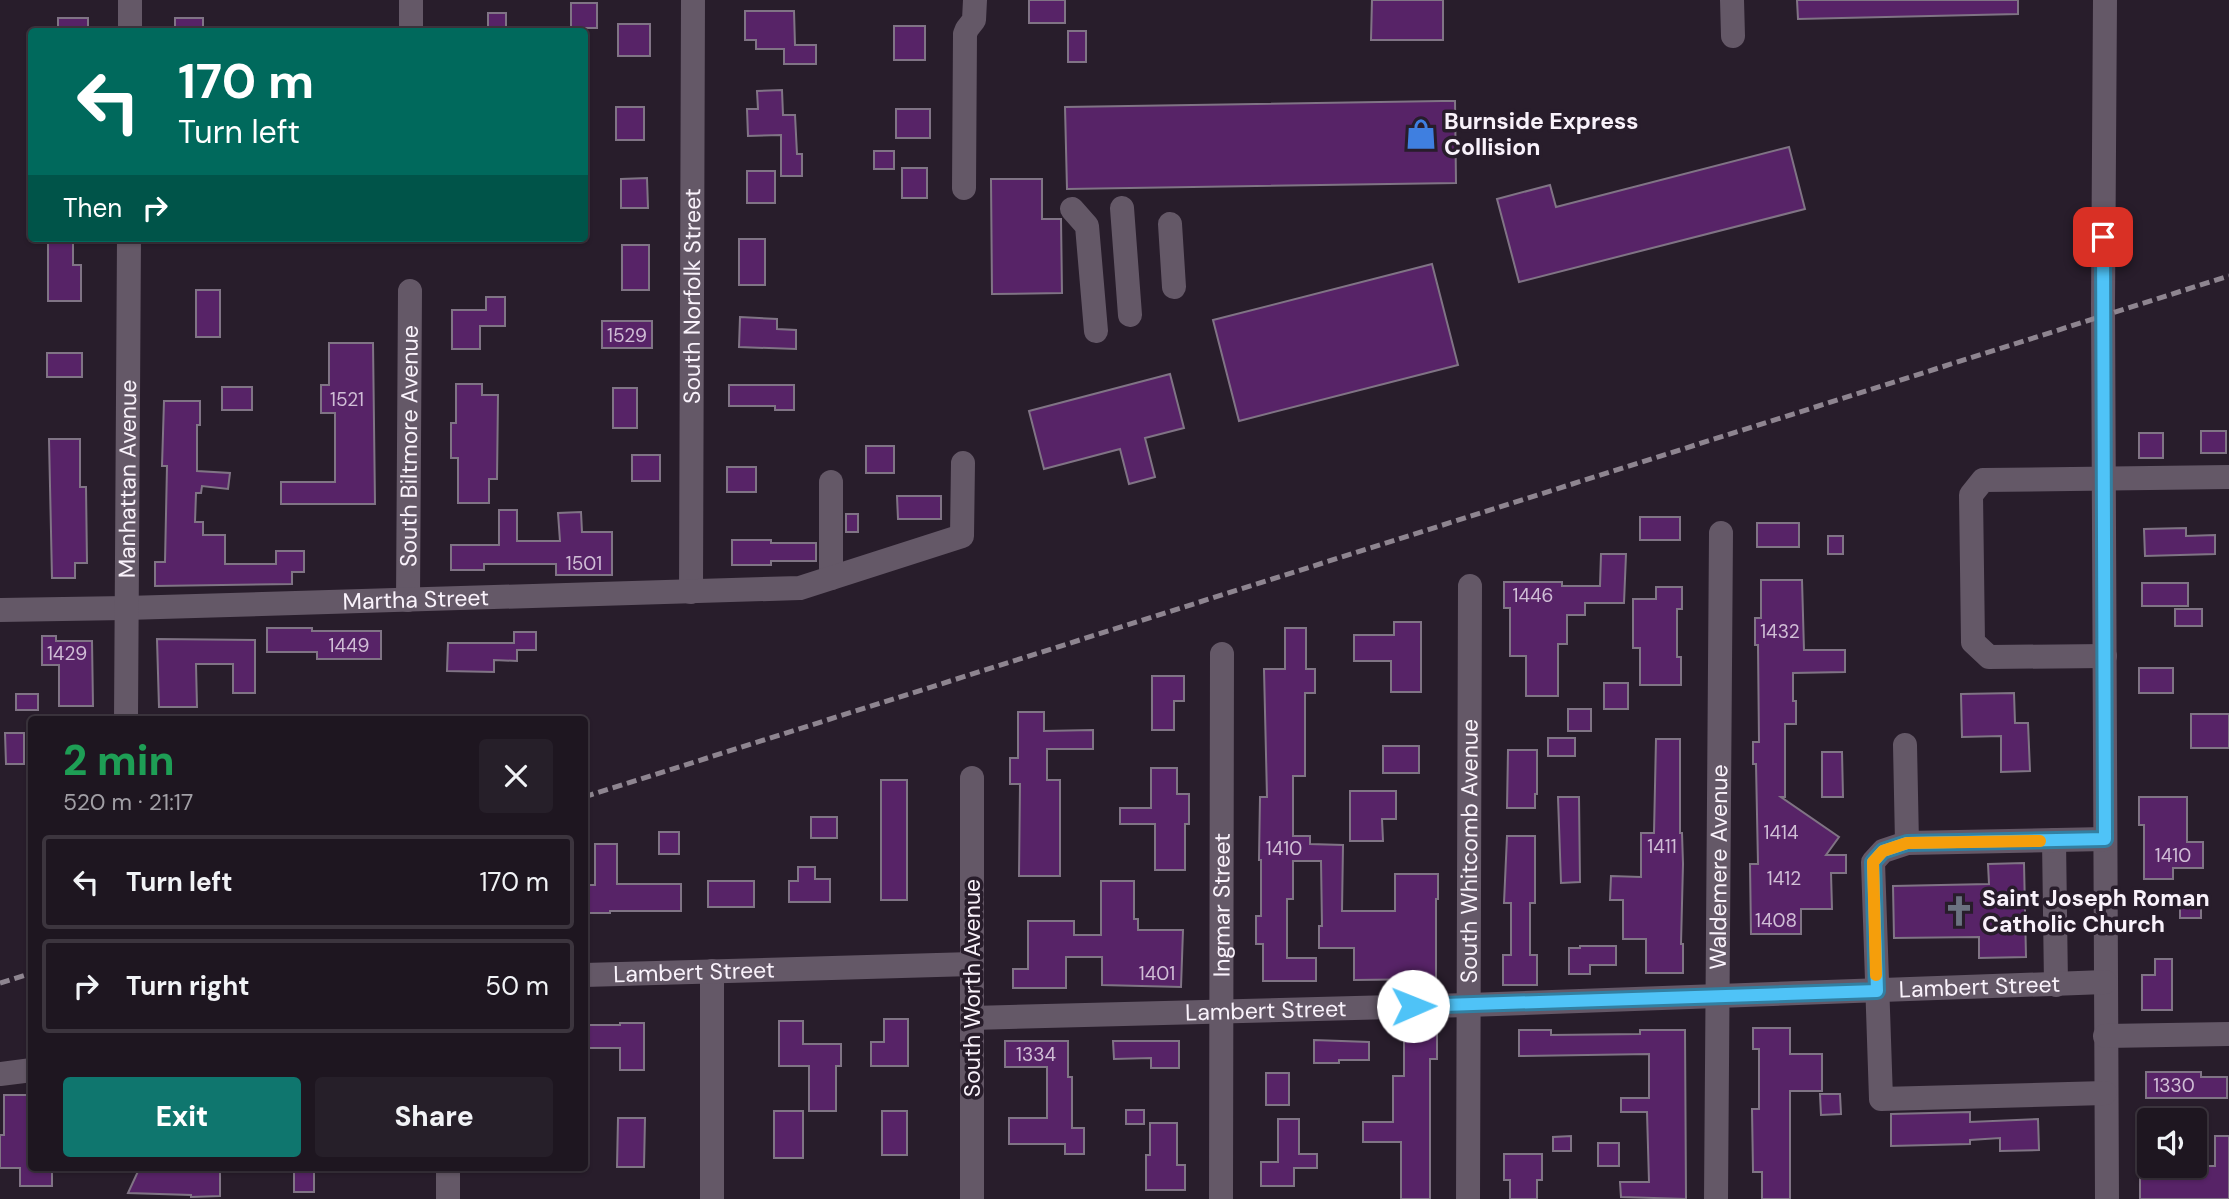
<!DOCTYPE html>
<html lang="en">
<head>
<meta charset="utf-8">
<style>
	:root { --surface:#1e1620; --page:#261f29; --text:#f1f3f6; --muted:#a19fa5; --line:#3c353e; --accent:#0f766e }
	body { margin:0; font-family:"DM Sans",sans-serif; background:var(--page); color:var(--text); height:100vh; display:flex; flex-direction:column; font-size:26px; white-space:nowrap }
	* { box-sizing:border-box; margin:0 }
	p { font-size:23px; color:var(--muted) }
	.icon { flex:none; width:38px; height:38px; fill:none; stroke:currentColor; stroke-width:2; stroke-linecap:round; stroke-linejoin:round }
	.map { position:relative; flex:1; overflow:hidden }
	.side { position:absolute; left:28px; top:716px; width:560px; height:455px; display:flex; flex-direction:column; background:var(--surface); border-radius:7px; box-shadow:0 2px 5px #0004,0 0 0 2px var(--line) }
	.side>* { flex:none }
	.guide { position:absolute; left:28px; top:28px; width:560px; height:214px; border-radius:7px; box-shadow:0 2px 5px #0004,0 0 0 2px var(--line); background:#00695c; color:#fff; overflow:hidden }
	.buttons { position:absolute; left:2137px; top:1108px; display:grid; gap:14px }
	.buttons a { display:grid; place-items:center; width:70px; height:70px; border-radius:7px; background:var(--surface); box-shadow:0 2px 5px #0004,0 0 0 2px var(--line); font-size:35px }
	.pin { position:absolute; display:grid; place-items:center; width:60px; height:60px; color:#fff; margin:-30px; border-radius:14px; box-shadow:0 4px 10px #0006 }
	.me { position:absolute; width:77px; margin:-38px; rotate:89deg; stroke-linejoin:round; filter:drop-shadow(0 0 5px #0008) }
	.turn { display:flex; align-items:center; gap:24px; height:147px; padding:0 35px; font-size:32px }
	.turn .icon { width:91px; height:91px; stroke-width:2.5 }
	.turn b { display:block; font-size:49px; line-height:60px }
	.then { display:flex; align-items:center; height:66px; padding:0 35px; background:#0003; gap:14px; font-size:26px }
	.round { display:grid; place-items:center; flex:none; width:74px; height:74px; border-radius:7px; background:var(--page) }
	.summary { display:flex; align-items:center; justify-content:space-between; height:119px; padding:0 35px }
	h1 { font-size:42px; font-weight:800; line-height:52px; color:#1e9e55 }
	.primary-button { display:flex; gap:14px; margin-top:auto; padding:14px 35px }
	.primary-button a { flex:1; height:80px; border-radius:7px; background:var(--accent); color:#fff; font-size:28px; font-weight:800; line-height:80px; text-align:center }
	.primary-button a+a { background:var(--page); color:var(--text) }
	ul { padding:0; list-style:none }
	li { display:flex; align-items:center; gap:21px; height:94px; margin:0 14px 10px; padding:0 21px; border:4px solid var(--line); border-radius:7px }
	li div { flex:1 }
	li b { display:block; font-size:26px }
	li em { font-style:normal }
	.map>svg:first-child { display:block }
</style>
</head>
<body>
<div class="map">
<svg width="2229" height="1199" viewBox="0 0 2229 1199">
	<rect width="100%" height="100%" fill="#281d2b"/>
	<path fill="#572367" stroke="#807485" stroke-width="2" d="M1029,0h36v23h-36z
		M1372,0h71v40h-72z
		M1797,0h221v14l-220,5z
		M571,3h26v25h-26z
		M745,11h49l1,34h21v19h-32v-15h-28v-9h-11z
		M488,13h18v19h-18z
		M58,18h30v14h-30z
		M175,18h28v14h-28z
		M618,24h32v32h-32z
		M894,26h31v34h-31z
		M1068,31h18v31h-18z
		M782,90l1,25h12l2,39h5v22h-21v-41l-33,1 -1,-27h11l-1,-18z
		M1442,101h13l1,82 -389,6 -2,-82z
		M616,107h28v33h-28z
		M896,109h34v29h-34z
		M1789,147l16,62 -286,73 -22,-83 53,-14 6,22z
		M874,151h20v18h-20z
		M902,168h25v30h-25z
		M747,171h28v32h-28z
		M647,178l1,30h-27v-29z
		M991,179h51v40h19l1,74 -70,1z
		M48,238h25v27h8v36h-33z
		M739,239h26v46h-26z
		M622,245h27v45h-27z
		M1432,264l26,101 -219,56 -26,-101z
		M196,290h24v47h-24z
		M486,297h19v29h-25v23h-28v-39h34z
		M740,317l37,2v10l19,1v19l-57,-2z
		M602,321h50v27h-50z
		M329,343h44l2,161h-94v-22h54v-69h-14v-28h8z
		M47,353h35v24h-35z
		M1170,374l14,54 -39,10 10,39 -26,7 -9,-35 -76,20 -15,-58z
		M456,384h26v11h16l-1,84h-8v24h-31v-45h-7v-35h5z
		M729,385h65v25h-19v-4h-46z
		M222,387h30v23h-30z
		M613,388h24v40h-24z
		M164,401h36v24h-3v46l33,2 -2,16 -26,-3 -1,7h-5l-1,29h8v13h22v29h51v-13h28v21h-12v12l-137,2v-24h10l2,-96h-5z
		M2201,431h25v22h-25z
		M2139,433h24v25h-24z
		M49,439h31v48h6l1,76h-12v15h-23z
		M866,446h28v27h-28z
		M632,455h28v26h-28z
		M727,467h29v25h-29z
		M897,496h44v23h-43z
		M499,510h18v31h43l-2,-28 23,-1 1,20h30v43h-56v-11h-72v6h-33v-25h48z
		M846,514h12v18h-12z
		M1640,517h40v23h-40z
		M1757,523h42v24h-42z
		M2186,528v8l29,-1v19l-70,2 -1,-27z
		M1828,536h15v18h-15z
		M732,540h39v3h45v18h-45v4h-39z
		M1601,554h25l-2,49h-39v12h-18v29h-9v52h-32v-40h-16v-48h-6v-26h58v4h38z
		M1761,580h41l2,70h41v22l-52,1v28h3v23h-11v73h-4l58,40 -13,18h20v18h-15l1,36h-31v25h-50l-1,-70h8l-2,-100h-3v-22h6l-1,-97h-3v-27h6z
		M2142,583h46v23h-46z
		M1656,587h26v22h-5v48h4v28h-41v-37h-7v-49h23z
		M2175,609h27v17h-27z
		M1394,622h27v70h-30v-31h-37v-26h40z
		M267,628h45v3h69v28h-64v-7h-50z
		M1285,628h21v41h9v24h-10v83h-12v60h17v8l33,1 -1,66h53v-37h43v25h-2v80l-82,1v-32h-35v-22h3l-1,-65h-28v38h-6v59h29v23h-53v-37h-7v-28h5v-56h-2l1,-63h7l-3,-128h21z
		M514,632h22v18h-19v11l-23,-1v12l-47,-1 1,-28h66z
		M42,636h14v5h36l1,65h-34v-41h-17z
		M157,639l98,1v53h-22v-29h-37l1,43h-38z
		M2139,668h34v25h-34z
		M1152,676h32v25h-10v29h-22z
		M1604,683h24v26h-24z
		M2014,693l1,30h13l2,48 -29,1v-36l-39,1 -1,-43z
		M16,694h22v16h-22z
		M1568,709h23v22h-23z
		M1018,712h26v19l49,-1v19h-46v31h13v96h-41l1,-92h-10v-26h8z
		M2191,714h38v34h-38z
		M5,733h19v31h-18z
		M1548,738h27v18h-27z
		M1656,739h24v94h2l1,31 -2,80h2v29h-37v-34h-23v-39h-13l1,-24 30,1v-44h13z
		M1383,746h36v27h-36z
		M1508,750h29v44h-2v14h-28z
		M1822,752h20l1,45h-21z
		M1151,768h26v26h12v30h-4v46h-30v-46h-35v-16h31z
		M881,780h26v120h-26z
		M1350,791h46v28h-14l1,22h-33z
		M1558,797h21l1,85 -19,1z
		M2139,797h48v45h16v26h-30v11h-29v-54h-5z
		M811,817h26v21h-26z
		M659,832h20v22h-20z
		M1507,836h28v67h-5v52h7v30h-34v-30h8v-52h-7z
		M595,844h22v40h64v27h-71v2h-26v-28h11z
		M2024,863l2,94 -47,1v-21l-85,1 -1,-52 96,-2 -1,-20z
		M798,867h17v12h15v23h-41v-21h9z
		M708,881h46v26h-46z
		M1101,881h33v38h4v11h45l-2,57 -79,-2v-28h-36v31h-53v-19h15v-48h46v14h27z
		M2180,896h21v22h-21z
		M1580,946h36v19h-26v9h-21v-26h11z
		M2155,959h17v51h-30v-35h13z
		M884,1019h24v47h-37v-24h13z
		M779,1021h24v23h38v22h-5v45h-27v-45h-30z
		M620,1023h24v47h-24v-22h-35v-23h35z
		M1753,1028h37v26h32v37h-32v108h-28v-27h-9l-1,-63h7v-60h-6z
		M1519,1030h32v5l89,-1v-4h45l1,169 -65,-2 -1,-15h29l-2,-70h-26v-14h28v-44l-130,2z
		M1404,1033h33v26h-7v140h-29v-57h-38v-20h30v-46h11z
		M1314,1040l55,2v18h-30v3h-25z
		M1005,1041h63v36h4v51h12v26h-19v-10h-56v-26h38v-51h-42z
		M1113,1041h66v27h-28v-10l-37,1z
		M2146,1072h55v5h26v21h-81z
		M1266,1073h23v32h-23z
		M1820,1094h20l1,20 -20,1z
		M4,1095h28v72h20v19h-32v-18h-20v-33h4z
		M1126,1110h18v14h-18z
		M774,1111h29v47h-29z
		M882,1111h25v44h-25z
		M1970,1112v10l68,-3 1,31 -39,1v-13l-30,2v4l-79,2v-32z
		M618,1118h27l-1,49h-27z
		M1278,1119h21v35h18v14h-23v18h-33v-24h17z
		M1150,1123h27v42h8v25h-39v-35h4z
		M1571,1136v15h-18v-14z
		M2215,1136h14v63h-89v-33h75z
		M1598,1143h21v23h-21z
		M1504,1154h38v26h-5v19h-27v-19h-6z
		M140,1167h80v29l-29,1v-2l-63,-2z
		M294,1167h20v25h-20z"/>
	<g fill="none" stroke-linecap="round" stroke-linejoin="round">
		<g stroke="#645867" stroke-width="24">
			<path d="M1732,0l1,36"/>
			<path d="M2105,0l-2,304 4,895"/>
			<path d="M130,32v-32"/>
			<path d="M411,32v-32"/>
			<path d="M964,188l1,-154 2,-5 7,-9 1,-20"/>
			<path d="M1122,208l8,107"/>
			<path d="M1072,209l15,17 9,105"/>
			<path d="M1170,224l4,63"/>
			<path d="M831,578v-96"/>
			<path id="s1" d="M691,592l2,-592"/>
			<path id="s2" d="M408,600l2,-309"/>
			<path id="s3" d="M0,610l126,-2 674,-20 162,-52 1,-73"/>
			<path d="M2105,656l-116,1 -16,-15 -2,-147 12,-15 246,-3"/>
			<path id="s4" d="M126,719l3,-481"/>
			<path d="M1905,745l2,98"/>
			<path d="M972,778v421"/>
			<path d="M2054,840l2,145"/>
			<path d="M712,971v228"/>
			<path id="s5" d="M584,975l388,-11"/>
			<path id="s6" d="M972,1018l496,-13 637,-23"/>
			<path d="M2105,1036l124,-2"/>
			<path d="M0,1074l32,-4"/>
			<path d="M2105,1093l-224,6 -8,-237 10,-11 24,-8 198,-4"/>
			<path d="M448,1199v-32"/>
			<path id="s7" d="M1221,1199l1,-545"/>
			<path id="s8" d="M1468,1199l2,-613"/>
			<path id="s9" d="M1716,1199l5,-666"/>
		</g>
		<path stroke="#8e8590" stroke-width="5" stroke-dasharray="10 5" stroke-linecap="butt" d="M584,797l1645,-521
			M0,983l32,-10"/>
	</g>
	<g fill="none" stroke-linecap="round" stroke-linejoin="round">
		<defs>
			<path id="route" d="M1413,1006l464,-15 -4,-129 10,-11 24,-8 198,-4 -2,-602"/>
		</defs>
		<use href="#route" stroke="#337fa1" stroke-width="18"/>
		<use href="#route" stroke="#4fc3f7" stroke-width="12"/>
		<path stroke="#f59e0b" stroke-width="12" d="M1876,975l-3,-113 10,-11 24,-8 133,-2"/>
	</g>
	<defs>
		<symbol id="shop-bare" viewBox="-9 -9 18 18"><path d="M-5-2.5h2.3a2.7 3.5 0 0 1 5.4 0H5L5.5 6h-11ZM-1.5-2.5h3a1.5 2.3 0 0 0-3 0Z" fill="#3f7fe0" stroke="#281d2b" stroke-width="2.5" paint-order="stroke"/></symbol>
		<symbol id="church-bare" viewBox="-9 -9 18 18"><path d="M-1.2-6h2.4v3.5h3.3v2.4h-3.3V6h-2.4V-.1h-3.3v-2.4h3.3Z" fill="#6b7280" stroke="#281d2b" stroke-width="2.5" paint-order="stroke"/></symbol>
	</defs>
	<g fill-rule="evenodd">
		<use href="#shop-bare" x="1399" y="112" width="44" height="44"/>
		<use href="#church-bare" x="1937" y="889" width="44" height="44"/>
	</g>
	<g text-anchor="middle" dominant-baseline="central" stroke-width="7" stroke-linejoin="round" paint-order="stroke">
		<g font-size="19" fill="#d0bed6">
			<text x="627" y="335">1529</text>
			<text x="347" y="399">1521</text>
			<text x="584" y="563">1501</text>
			<text x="1533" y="595">1446</text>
			<text x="1780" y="631">1432</text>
			<text x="349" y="645">1449</text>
			<text x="67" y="653">1429</text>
			<text x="1781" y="832">1414</text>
			<text x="1662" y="846">1411</text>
			<text x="1284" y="848">1410</text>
			<text x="2173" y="855">1410</text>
			<text x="1784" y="878">1412</text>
			<text x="1776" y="920">1408</text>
			<text x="1157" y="973">1401</text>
			<text x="1036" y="1054">1334</text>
			<text x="2174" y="1085">1330</text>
		</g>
		<g font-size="23" font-weight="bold" fill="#f9f2fb" stroke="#281d2b" text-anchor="start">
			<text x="1444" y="121">Burnside Express<tspan x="1444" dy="26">Collision</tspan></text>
			<text x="1982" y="898">Saint Joseph Roman<tspan x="1982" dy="26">Catholic Church</tspan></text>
		</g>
		<g font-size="23" fill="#f9f2fb" stroke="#281d2b">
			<text stroke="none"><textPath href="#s1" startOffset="296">South Norfolk Street</textPath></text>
			<text stroke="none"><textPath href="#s2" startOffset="154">South Biltmore Avenue</textPath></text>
			<text stroke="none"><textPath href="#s4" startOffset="240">Manhattan Avenue</textPath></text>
			<text stroke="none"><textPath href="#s3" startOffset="416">Martha Street</textPath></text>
			<text stroke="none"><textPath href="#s8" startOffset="348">South Whitcomb Avenue</textPath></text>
			<text stroke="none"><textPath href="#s9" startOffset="332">Waldemere Avenue</textPath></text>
			<text stroke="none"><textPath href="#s7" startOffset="294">Ingmar Street</textPath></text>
			<text stroke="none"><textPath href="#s5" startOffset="110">Lambert Street</textPath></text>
			<text stroke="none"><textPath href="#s6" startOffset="1008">Lambert Street</textPath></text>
			<text transform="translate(972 988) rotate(-90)">South Worth Avenue</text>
			<text stroke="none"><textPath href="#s6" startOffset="294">Lambert Street</textPath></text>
		</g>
	</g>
</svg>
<div class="buttons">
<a><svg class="icon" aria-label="sound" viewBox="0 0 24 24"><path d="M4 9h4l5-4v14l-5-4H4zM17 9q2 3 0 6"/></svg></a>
</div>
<div class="pin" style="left:2103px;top:237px;background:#d93025"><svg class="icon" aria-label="arrive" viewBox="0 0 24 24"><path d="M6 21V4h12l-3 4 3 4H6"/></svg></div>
<svg class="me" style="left:1413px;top:1006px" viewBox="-20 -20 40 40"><circle r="19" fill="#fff"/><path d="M0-13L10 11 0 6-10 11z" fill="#4fc3f7"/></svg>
<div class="guide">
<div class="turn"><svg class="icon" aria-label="left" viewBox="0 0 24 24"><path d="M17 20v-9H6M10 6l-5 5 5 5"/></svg><div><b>170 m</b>Turn left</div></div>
<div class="then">Then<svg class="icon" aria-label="right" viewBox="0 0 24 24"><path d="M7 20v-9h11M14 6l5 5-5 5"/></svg></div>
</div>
<section class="side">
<div class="summary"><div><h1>2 min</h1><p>520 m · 21:17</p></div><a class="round"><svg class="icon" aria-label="close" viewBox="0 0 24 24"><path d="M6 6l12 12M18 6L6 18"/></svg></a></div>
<ul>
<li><svg class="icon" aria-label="left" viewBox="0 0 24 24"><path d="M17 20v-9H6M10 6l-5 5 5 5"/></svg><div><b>Turn left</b></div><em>170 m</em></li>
<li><svg class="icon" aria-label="right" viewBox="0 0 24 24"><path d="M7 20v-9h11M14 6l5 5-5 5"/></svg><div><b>Turn right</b></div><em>50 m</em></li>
</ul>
<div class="primary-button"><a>Exit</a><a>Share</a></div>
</section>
</div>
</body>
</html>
